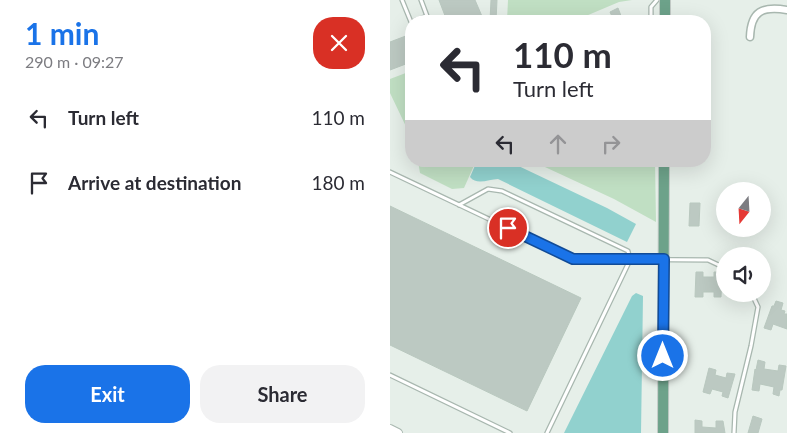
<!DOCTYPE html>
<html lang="en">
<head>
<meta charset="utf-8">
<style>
	:root { --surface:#fff; --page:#f2f2f3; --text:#2b2b33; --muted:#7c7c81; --accent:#1a73e8 }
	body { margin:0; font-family:Lato,sans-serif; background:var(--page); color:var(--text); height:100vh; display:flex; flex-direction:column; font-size:19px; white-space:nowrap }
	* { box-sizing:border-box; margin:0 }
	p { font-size:16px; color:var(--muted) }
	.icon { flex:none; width:28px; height:28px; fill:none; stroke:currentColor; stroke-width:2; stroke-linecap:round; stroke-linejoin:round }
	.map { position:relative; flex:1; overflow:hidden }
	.side { display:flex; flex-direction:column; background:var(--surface); width:390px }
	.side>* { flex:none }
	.guide { position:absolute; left:15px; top:15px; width:306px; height:152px; border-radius:20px; box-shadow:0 5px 20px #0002; background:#fff; color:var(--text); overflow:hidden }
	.needle { width:32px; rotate:198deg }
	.fabs { position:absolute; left:326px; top:182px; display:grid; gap:10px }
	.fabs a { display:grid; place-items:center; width:55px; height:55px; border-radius:50%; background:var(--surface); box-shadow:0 5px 20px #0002; font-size:25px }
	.pin { position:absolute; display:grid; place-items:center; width:42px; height:42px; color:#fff; margin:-21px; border:2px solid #fff; border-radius:50%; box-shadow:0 1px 5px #0007 }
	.me { position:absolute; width:55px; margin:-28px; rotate:0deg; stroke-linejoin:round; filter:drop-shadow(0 0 4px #0008) }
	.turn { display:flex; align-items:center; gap:18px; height:105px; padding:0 25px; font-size:22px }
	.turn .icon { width:65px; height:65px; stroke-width:2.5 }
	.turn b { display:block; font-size:35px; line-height:42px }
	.lanes { display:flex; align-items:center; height:48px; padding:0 25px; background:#0003; justify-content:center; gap:25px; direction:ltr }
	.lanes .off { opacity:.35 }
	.round { display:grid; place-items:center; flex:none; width:52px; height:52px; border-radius:20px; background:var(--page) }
	.head { display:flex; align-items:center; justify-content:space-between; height:85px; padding:0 25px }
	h1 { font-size:30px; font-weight:700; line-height:38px; color:var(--accent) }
	.button { display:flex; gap:10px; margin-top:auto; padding:10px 25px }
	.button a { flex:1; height:58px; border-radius:20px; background:var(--accent); color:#fff; font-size:20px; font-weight:700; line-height:58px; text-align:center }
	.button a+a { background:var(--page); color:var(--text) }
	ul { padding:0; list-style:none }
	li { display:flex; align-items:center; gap:15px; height:65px; padding:0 25px }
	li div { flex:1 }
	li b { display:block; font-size:19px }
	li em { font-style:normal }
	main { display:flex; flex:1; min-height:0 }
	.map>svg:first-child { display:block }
</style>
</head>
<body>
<main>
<section class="side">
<div class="head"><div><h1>1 min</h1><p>290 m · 09:27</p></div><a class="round" style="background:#d93025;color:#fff"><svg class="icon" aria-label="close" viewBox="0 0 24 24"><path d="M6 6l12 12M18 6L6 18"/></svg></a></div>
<ul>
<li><svg class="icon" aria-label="left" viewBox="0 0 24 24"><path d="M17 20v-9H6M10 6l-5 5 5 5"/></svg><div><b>Turn left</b></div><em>110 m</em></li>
<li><svg class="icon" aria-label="arrive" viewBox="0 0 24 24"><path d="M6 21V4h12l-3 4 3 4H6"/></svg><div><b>Arrive at destination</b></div><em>180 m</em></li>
</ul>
<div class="button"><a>Exit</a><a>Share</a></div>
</section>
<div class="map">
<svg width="397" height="433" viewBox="0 0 397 433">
	<rect width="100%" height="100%" fill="#e6efe9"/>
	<path fill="#c0dfc3" d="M118,0h124l-13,2 -45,19h-67z
		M21,71v66l-21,-44v-14z
		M28,161h58l-12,27 -12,1 -32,-16z
		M142,161h123l1,61 -42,-23z"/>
	<path fill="#91d1ce" d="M87,161h31l99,47 29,16 -9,18 -129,-63c-9,0 -21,7 -28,-2z
		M246,293l7,3 -2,137h-77l68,-137z"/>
	<path fill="#bcc9c2" stroke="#b9c8bf" d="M49,0h36l9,21h-37z
		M101,0h6l-1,21h-6z
		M228,8l5,13h-9l-4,-9z
		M21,34v28l-21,8v-28z
		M300,203h10l-1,23h-10z
		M0,206l191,92 -54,113 -137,-66z
		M306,272h7v5h11v-5h8l-1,25h-7v-5h-11v5h-8z
		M386,301l7,2 -2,7 4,1 -1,3h3v15l-14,-5 -2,6 -7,-2 8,-22h2z
		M368,360l7,2 -1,7 14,2 1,-6 7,1 -4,24h-2l-1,6 -6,-2 1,-7 -14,-3 -1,7 -7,-1 3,-21 1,1z
		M319,368l7,2 -1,5 11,3 1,-5 8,1 -7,24 -6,-2 1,-4 -11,-3 -2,5 -7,-2z
		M363,416l9,3 -4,14h-10z
		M305,420l7,1v6l14,1v-7h7l2,12h-30z"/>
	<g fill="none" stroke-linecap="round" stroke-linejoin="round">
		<defs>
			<path id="service" d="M12,0l9,22
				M24,21l13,-5 -6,-16
				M261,21v-14l6,-7
				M0,172l183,87 135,1 17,8
				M69,205l29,-16 14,2 126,60 2,9 -83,173
				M0,375l120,58
				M344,433l1,-21 16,-66 7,-39 -6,-13"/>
			<path id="minor" d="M360,37c1,-26 12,-31 37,-27"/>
			<path id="tertiary" d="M0,429l8,4"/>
			<path id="primary" d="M275,21v-21
				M273,433l1,-272"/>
		</defs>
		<use href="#service" stroke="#a8b7af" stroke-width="5.5"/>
		<use href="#minor" stroke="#a8b7af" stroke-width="9"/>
		<use href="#tertiary" stroke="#a8b7af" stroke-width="10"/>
		<use href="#primary" stroke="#c2cac6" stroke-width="12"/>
		<use href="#service" stroke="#fff" stroke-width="3"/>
		<use href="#minor" stroke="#fff" stroke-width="6"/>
		<use href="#tertiary" stroke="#fff" stroke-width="8"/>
		<use href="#primary" stroke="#6da28a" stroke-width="10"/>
	</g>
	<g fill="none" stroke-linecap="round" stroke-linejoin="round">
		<defs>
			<path id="route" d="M118,228l65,31h91l-1,97"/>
		</defs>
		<use href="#route" stroke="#114b97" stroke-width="12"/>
		<use href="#route" stroke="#1a73e8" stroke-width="9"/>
	</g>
</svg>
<div class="fabs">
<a><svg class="needle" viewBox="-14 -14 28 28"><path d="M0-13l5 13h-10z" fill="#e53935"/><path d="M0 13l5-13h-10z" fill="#7c7c81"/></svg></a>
<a><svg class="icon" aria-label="sound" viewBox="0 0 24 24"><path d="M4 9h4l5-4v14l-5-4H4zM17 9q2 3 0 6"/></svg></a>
</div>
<div class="pin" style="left:118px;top:228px;background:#d93025"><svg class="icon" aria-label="arrive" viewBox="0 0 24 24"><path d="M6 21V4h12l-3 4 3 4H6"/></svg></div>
<svg class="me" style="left:273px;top:356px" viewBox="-20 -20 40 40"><circle r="17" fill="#1a73e8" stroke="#fff" stroke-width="3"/><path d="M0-11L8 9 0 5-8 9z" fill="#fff"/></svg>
<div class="guide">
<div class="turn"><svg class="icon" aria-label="left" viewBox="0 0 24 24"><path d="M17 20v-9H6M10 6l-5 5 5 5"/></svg><div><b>110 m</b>Turn left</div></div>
<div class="lanes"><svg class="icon" aria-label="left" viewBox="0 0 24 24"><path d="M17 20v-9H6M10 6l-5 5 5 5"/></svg><svg class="icon off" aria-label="ahead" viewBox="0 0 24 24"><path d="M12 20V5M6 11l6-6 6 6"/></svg><svg class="icon off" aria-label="right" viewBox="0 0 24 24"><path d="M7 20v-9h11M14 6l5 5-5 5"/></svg></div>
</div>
</div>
</main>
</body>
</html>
